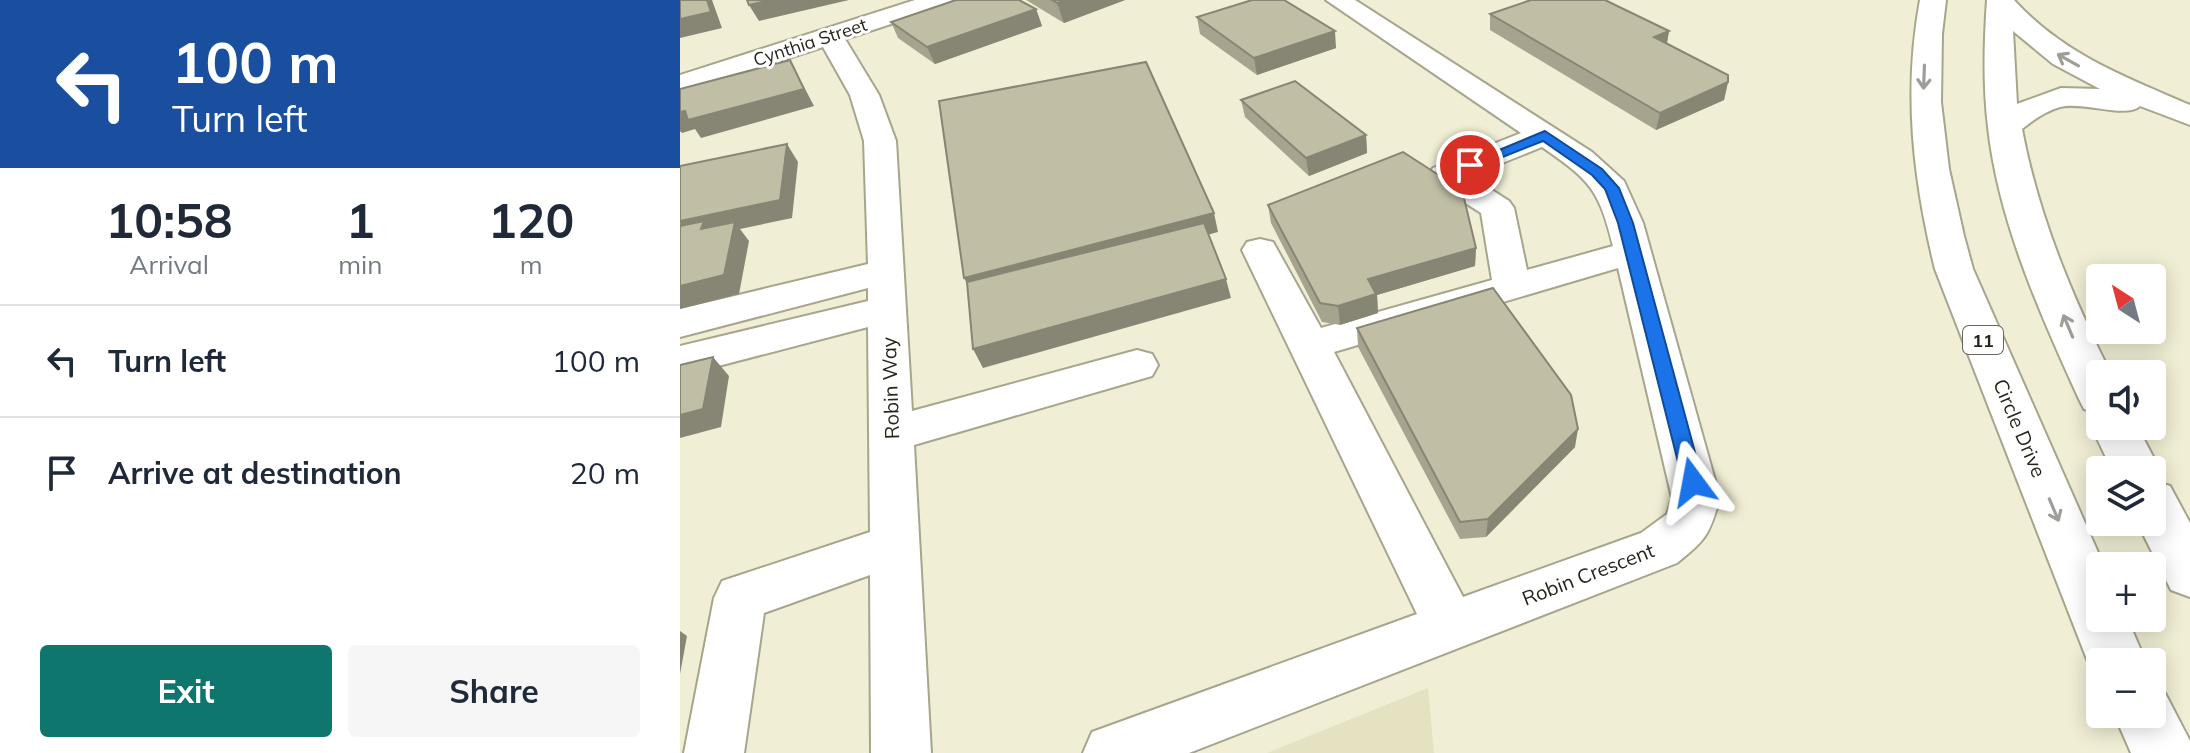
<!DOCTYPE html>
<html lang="en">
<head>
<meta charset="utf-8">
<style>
	:root { --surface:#fff; --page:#f6f6f7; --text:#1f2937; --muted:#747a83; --line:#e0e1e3; --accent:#0f766e }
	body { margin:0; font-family:Mulish,sans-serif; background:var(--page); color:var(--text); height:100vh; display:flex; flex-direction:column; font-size:30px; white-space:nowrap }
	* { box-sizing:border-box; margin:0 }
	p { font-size:26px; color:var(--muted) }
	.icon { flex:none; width:44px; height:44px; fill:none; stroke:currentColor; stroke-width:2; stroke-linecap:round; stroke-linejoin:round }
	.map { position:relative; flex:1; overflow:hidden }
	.sheet { display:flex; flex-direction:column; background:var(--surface); width:680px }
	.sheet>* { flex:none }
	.guide { background:#1a4fa0; color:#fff; overflow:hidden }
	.needle { width:52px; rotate:324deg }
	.tools { position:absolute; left:1406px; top:264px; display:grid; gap:16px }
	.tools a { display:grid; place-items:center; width:80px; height:80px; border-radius:8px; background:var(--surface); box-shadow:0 4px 20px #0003; font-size:40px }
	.pin { position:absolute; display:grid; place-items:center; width:68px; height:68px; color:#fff; margin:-34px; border:4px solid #fff; border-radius:50%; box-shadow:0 2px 8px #0007 }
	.me { position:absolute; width:88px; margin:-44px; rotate:347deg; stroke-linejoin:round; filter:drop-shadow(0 0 6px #0008) }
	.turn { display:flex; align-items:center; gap:28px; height:168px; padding:0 40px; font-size:36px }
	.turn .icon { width:104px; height:104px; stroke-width:2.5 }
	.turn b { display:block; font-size:56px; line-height:68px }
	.eta { display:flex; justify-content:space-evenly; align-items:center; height:136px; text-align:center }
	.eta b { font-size:48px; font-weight:700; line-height:56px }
	.cta { display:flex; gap:16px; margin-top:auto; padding:16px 40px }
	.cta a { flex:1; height:92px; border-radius:8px; background:var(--accent); color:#fff; font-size:32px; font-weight:700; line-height:92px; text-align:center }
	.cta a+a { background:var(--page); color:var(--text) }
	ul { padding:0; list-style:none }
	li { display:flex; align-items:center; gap:24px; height:112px; padding:0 40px; border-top:2px solid var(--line) }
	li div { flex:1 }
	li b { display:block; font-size:30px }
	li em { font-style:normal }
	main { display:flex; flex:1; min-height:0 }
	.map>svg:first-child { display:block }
</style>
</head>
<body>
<main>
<section class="sheet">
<div class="guide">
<div class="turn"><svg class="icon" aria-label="left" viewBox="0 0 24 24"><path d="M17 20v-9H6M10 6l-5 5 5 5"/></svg><div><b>100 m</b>Turn left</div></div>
</div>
<div class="eta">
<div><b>10:58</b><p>Arrival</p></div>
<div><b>1</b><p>min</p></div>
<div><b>120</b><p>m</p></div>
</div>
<ul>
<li><svg class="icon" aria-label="left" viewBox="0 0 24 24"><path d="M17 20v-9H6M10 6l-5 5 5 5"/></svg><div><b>Turn left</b></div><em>100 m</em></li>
<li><svg class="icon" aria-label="arrive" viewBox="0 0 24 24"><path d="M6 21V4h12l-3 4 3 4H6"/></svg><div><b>Arrive at destination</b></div><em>20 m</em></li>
</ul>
<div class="cta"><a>Exit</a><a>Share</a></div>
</section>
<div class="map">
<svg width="1510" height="753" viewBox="0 0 1510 753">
	<rect width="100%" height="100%" fill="#f0eed4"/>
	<path fill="#e5e2c1" d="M748,688l6,65h-167z"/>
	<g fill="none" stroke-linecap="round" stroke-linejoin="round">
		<defs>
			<path id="minor" d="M235,0h37l-3,5 -104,34 34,56 17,46 16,270 225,-61 15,4 6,11 -6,11 -238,69 17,308h-60l-1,-178 -106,38 -20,140h-60l30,-155 8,-17 148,-49 -2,-205 -188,49v-30l188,-45v-13l-188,49v-28l188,-45 -4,-123 -14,-46 -27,-48 -143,46v-18z
				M646,0h29l237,152 32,29 19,42 77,275c-11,37 -13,41 -43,65l-488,190h-106l9,-21 325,-118 -175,-364 5,-8 13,-3 13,3 48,86 171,-48 -11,-67 -48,-31 -4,-7 4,-7 88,-35zM862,147c48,33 57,42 71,99l-86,24 -13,-62 -5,-7 -39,-25zM938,268l54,230 -5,16 -26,19 -178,64 -129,-245z"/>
			<path id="highway" d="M1240,0h26l-4,34 -1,68 8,67 15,67 9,33 131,297h-4v52h27l19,44h-46v21l-12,-21 -153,-393c-22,-90 -32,-177 -15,-269z
				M1307,0h27c49,54 111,77 176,105v20l-50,-19c-14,13 -58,-5 -80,1 -14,4 -27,13 -38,22 16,86 50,167 89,245h-11v52h37l23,44 -6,11 16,5 20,37v74l-19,-7 -34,-68h15v-52h-40l-21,-44 7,-13 -14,-4 -6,-12c-39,-85 -80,-178 -90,-270 -5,-41 -4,-85 -1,-127zM1333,31l40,33 47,25 -39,-1 -44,16z
				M1472,687l13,6 25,48v12h-59l-17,-39h38z"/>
		</defs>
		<use href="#minor" stroke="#a7a58d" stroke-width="4"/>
		<use href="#highway" stroke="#a7a58d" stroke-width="4"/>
		<use href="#minor" fill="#fff" fill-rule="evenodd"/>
		<use href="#highway" fill="#fff" fill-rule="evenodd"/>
	</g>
	<path fill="#a6a38f" d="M346,0h99l-61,23z
		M356,9l6,17 -107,38 -37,-26 -7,-16z
		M810,14l179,17 -2,12 61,39 -4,18 -68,30 -166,-100z
		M517,17l139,31 -79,27 -57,-41z
		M561,100l125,35 1,18 -58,23 -64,-59z
		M588,205l208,43 -1,18 -98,29 1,18 -38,12 -18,-3 -51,-99z
		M677,328l218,119 -89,90 -26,2 -102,-192z"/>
	<path fill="#878574" d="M27,0h5l10,28 -42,10v-19z
		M91,0h78l-90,21 -10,-16z
		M386,0h59l-61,23 -7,-20z
		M356,9l6,17 -107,38 -8,-17z
		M655,31l1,17 -79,27 -3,-17z
		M989,31l-3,17 -12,-11z
		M110,60l24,46 -113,32 -6,-9 -13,4 -2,-2v-19z
		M1048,82l-4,18 -68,30 4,-17z
		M686,135l1,18 -58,23 -3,-18z
		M107,144l11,18 -6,56 -52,11 9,12 -10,53 -59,15v-88z
		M534,213l4,19 -244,65 -10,-19z
		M796,248l-1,18 -98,29 1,18 -38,12 -2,-19 30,-27z
		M546,279l5,19 -248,70 -10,-19z
		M33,357l16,19 -8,51 -41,11v-23z
		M898,429l-3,18 -89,90 2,-18z
		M0,631l7,5 -7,38z"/>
	<path fill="#c1bea6" stroke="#878574" stroke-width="2" d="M0,0h27l4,12 -31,7z
		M67,0h24l-22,5z
		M276,0h63l17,9 -109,38 -36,-25z
		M372,0h14l-9,3z
		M572,0h32l51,31 -81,27 -57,-41z
		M851,0h74l64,31 -15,6 74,38v7l-68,31 -170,-99z
		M110,60l14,29 -116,31 -3,-9 -5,1v-23z
		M466,62l68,151 -250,65 -25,-177z
		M615,81l71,54 -60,23 -65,-58z
		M107,144l-7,56 -100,21v-55z
		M723,152l59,38 14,58 -108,31 8,15 -38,12 -18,-3 -52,-98z
		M24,221l-3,8 34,-7 -11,53 -44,11v-60z
		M524,223l22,56 -253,70 -6,-67z
		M813,288l78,107 7,34 -90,90 -28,3 -103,-194z
		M33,357l-10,52 -23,6v-50z"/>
	<defs><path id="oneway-shaft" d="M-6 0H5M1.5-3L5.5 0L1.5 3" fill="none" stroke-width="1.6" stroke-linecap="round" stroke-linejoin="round" transform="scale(2)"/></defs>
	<g stroke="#9d9d99">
		<use href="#oneway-shaft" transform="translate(1388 60) rotate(-151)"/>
		<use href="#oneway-shaft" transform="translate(1244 77) rotate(92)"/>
		<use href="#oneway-shaft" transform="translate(1388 326) rotate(-113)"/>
		<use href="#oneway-shaft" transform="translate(1374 510) rotate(67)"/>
	</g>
	<path fill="#1a73e8" stroke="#114b97" stroke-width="2" d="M865,131l57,38 17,19 14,35 70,259 -3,6 -7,3 -7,-3 -3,-6 -65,-259 -13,-34 -13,-14 -49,-34 -68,27 -12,-3z"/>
	<g text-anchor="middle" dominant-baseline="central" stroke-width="6" stroke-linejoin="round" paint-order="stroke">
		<g font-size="18" fill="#26251c" stroke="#fff">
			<text transform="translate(130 42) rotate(-18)">Cynthia Street</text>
		</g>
		<rect fill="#fff" stroke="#676660" stroke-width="2" x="1283" y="326" width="40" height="28" rx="6"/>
		<g font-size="18" font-weight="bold" fill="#26251c">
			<text x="1303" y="340">11</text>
		</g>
		<g font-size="20" fill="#26251c" stroke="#fff">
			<text transform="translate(210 388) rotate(-92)">Robin Way</text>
			<text transform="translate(1340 428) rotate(67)">Circle Drive</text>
			<text transform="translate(908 574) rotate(-21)">Robin Crescent</text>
		</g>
	</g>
</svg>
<div class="tools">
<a><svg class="needle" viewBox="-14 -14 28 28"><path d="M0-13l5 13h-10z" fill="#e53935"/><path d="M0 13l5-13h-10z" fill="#747a83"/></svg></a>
<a><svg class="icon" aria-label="sound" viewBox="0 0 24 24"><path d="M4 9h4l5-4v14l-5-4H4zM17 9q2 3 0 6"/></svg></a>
<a><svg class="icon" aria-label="layers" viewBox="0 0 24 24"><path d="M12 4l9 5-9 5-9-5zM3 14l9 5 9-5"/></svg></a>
<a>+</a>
<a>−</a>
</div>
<div class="pin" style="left:790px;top:165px;background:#d93025"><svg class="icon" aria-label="arrive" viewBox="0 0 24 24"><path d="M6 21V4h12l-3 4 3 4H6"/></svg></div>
<svg class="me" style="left:1013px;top:482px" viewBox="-20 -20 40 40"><path d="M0-17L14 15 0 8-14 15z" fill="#1a73e8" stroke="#fff" stroke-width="4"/></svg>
</div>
</main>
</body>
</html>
